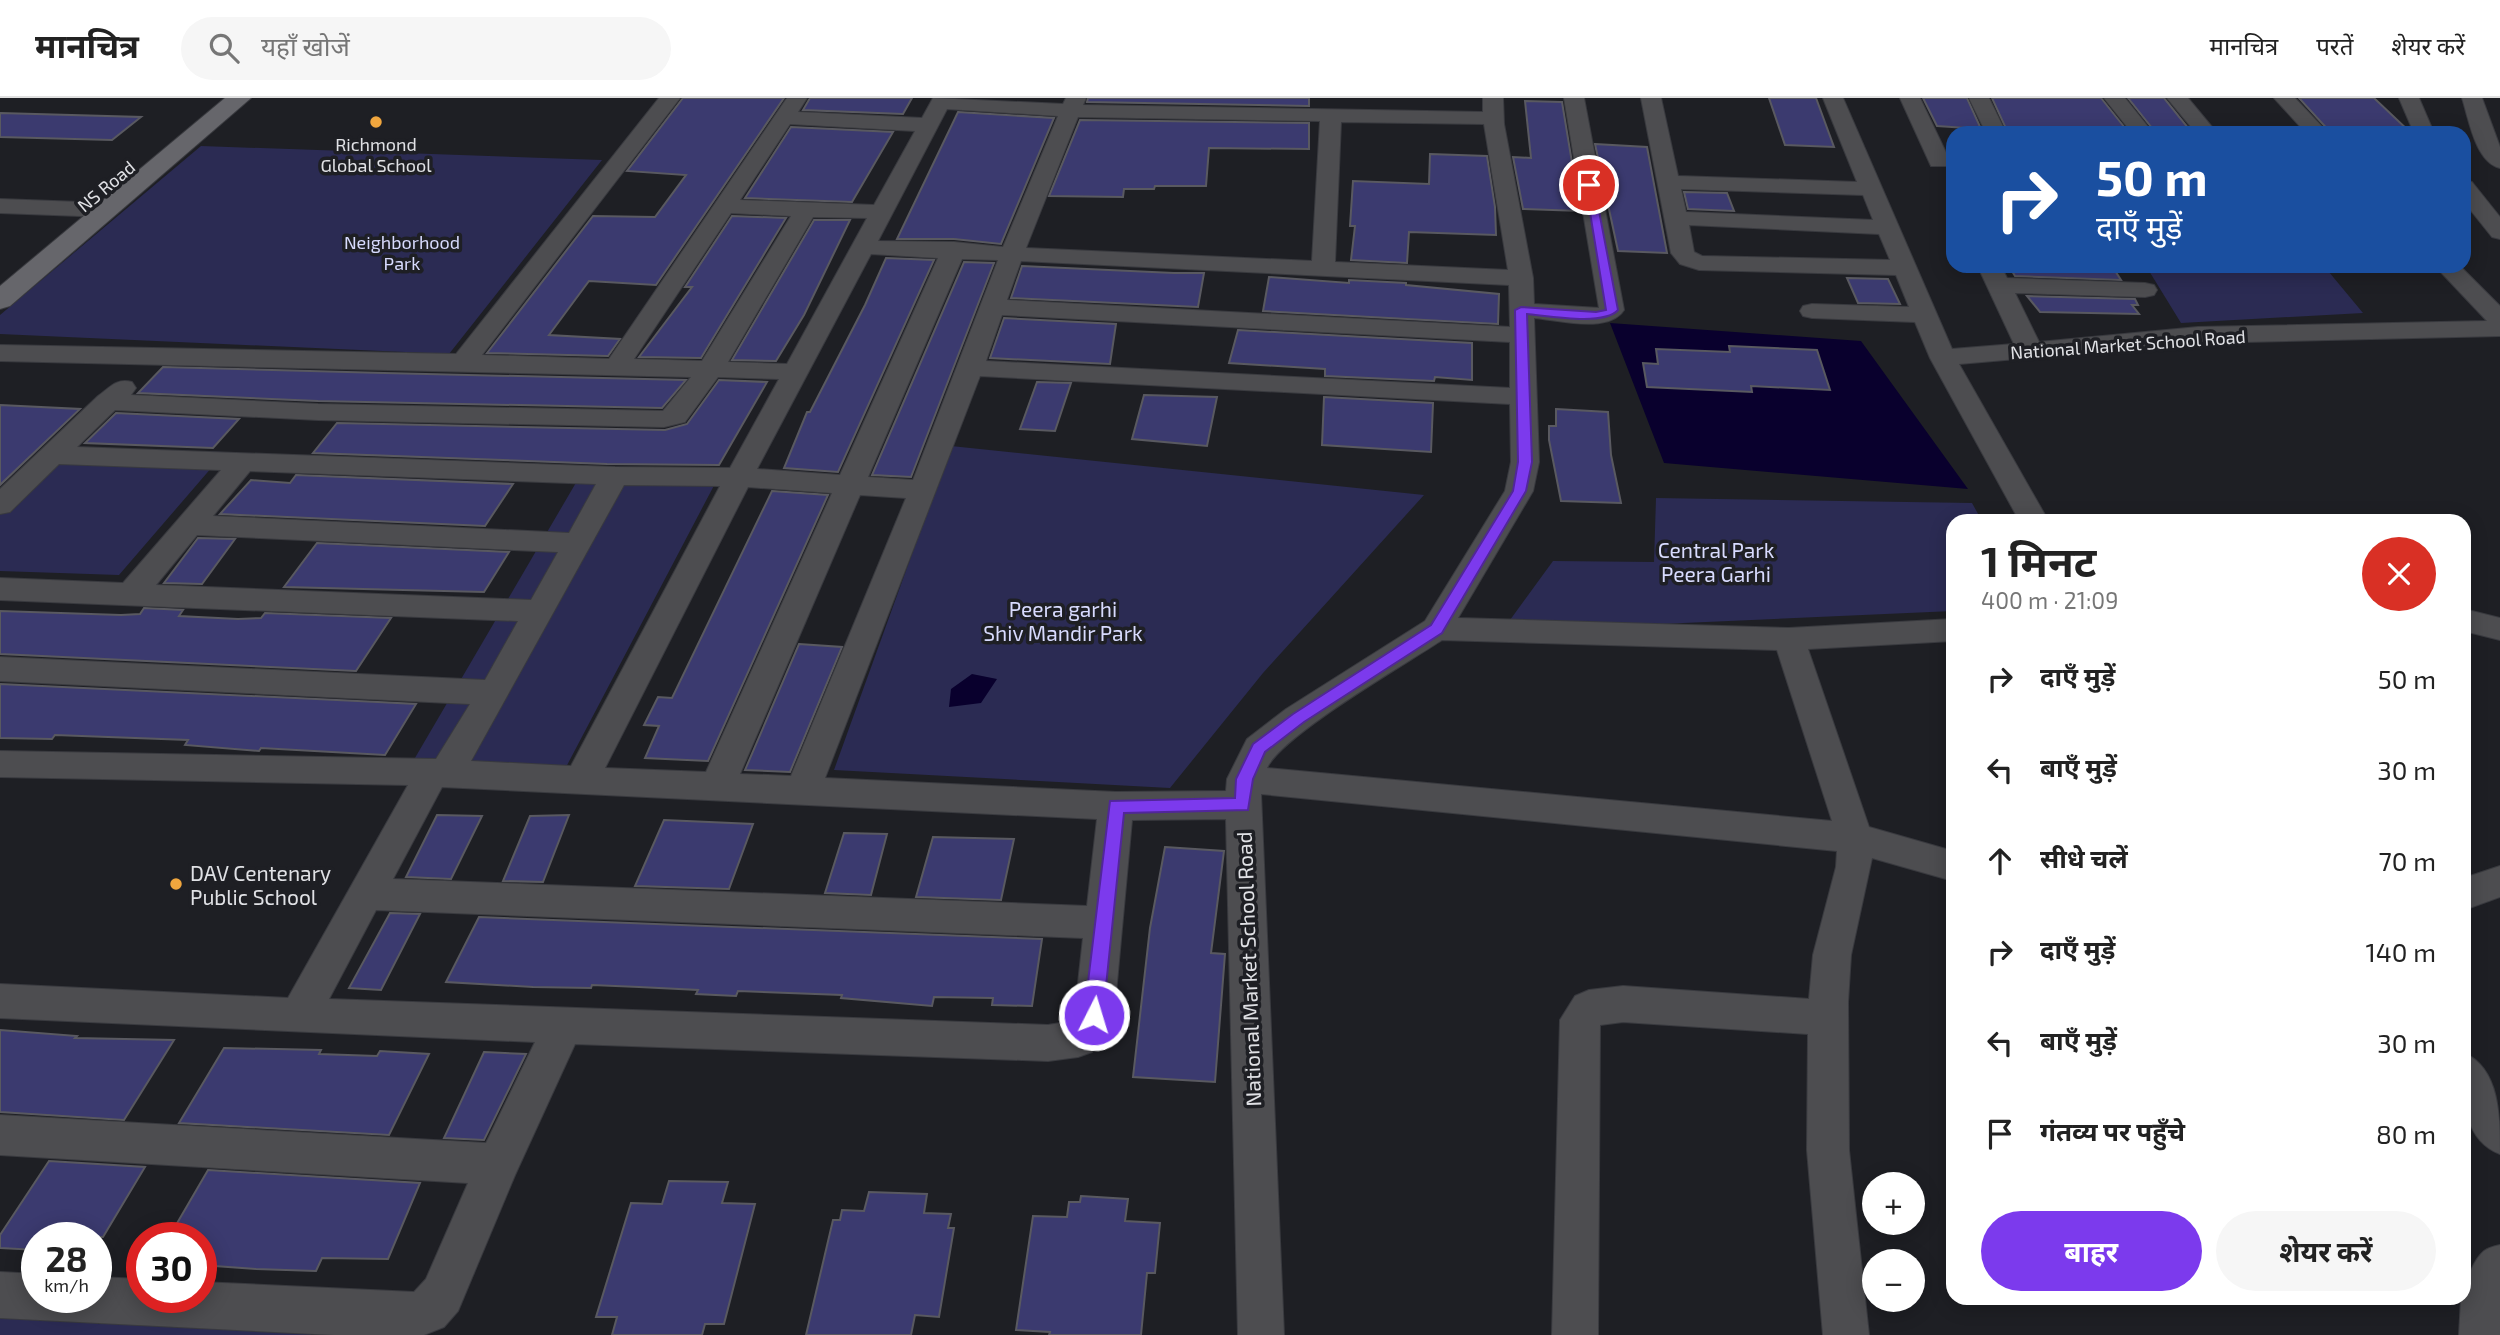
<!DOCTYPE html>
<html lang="hi">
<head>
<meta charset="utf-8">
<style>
	:root { --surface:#fff; --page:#f6f6f6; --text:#222; --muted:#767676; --line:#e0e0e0; --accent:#7c3aed }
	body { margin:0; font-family:"Exo 2","Noto Sans Devanagari",sans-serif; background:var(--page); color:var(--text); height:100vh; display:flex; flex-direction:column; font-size:26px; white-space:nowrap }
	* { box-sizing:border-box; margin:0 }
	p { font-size:23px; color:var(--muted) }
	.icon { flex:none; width:38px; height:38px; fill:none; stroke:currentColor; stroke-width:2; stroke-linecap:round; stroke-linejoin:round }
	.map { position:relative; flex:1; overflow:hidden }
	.details { position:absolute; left:1946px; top:416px; width:525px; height:791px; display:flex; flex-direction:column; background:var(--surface); border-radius:21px; box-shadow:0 4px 18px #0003 }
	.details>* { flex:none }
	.hud { position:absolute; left:1946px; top:28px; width:525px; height:147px; border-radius:21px; box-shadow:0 4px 18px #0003; background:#1a4fa0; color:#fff; overflow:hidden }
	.buttons { position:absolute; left:1862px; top:1074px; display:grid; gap:14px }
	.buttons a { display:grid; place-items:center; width:63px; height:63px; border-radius:50%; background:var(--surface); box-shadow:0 4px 18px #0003; font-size:35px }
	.speed { position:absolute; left:21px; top:1124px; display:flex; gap:14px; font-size:35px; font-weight:700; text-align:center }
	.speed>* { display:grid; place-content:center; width:91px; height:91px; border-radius:50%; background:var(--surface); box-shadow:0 4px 18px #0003; line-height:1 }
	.speed small { font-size:18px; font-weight:400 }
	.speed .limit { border:10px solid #d22; background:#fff; color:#111 }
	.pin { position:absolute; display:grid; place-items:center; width:60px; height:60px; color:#fff; margin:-30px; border:4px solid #fff; border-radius:50%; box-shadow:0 2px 7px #0007 }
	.me { position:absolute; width:77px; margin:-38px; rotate:5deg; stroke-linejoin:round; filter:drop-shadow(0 0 5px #0008) }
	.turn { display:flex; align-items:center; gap:24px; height:147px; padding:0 35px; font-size:32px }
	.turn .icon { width:91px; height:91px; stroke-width:2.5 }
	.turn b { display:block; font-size:49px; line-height:60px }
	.round { display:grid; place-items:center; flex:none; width:74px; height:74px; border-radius:37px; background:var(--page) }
	.summary { display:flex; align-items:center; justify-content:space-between; height:119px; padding:0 35px }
	h1 { font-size:42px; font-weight:700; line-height:52px }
	.cta { display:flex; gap:14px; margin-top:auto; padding:14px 35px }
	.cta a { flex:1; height:80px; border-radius:42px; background:var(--accent); color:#fff; font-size:28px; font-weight:700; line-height:80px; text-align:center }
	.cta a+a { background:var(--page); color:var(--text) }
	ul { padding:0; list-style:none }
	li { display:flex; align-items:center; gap:21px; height:91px; padding:0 35px }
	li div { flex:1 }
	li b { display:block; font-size:26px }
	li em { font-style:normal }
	header { display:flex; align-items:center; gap:42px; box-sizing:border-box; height:98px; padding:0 35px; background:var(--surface); border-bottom:2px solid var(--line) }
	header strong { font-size:33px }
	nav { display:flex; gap:38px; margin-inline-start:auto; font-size:24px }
	.search { width:490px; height:63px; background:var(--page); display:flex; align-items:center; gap:18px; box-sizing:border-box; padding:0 24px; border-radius:38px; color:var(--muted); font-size:26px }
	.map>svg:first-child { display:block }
</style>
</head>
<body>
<header>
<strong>मानचित्र</strong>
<div class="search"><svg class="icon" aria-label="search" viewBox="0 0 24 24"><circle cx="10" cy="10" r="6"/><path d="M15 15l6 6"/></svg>यहाँ खोजें</div>
<nav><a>मानचित्र</a><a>परतें</a><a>शेयर करें</a></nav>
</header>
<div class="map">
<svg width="2500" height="1237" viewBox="0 0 2500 1237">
	<rect width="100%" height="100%" fill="#1e1f24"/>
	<path fill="#2b2b53" d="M201,48l401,14 -153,194 -449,-20v-19z
		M2146,168h178l39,47 -182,10z
		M951,348l473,49 -161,178 -93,115 -336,-18z
		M51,350l174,4 -106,123 -119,-4v-74z
		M584,371l135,7 -155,295 -152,-8z
		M1656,400l316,5 10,18 -29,1v89l-451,20 51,-70 101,1z
		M0,1211l318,9 -7,17h-311z"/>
	<path fill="#09002d" d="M1610,225l251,18 107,148 -304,-26z
		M972,576l25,5 -16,24 -32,4 2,-18z"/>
	<path fill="#3b3a6f" stroke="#595960" stroke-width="2" d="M683,0h101l-128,187 -67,-4 -40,54 71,4 -12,17 -121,-3 106,-137 62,1 31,-42 -59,-4z
		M810,0h102l-9,16 -100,-4z
		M1088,0h221v8l-222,-4z
		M1769,0h47l18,49 -49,-2z
		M1923,0h44l14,31 -44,-3z
		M1992,0h109l28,35h-121z
		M2128,0h36l25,31h-7l4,4h-30z
		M2299,0h75l37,35h-80z
		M1525,3l37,1 18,109 -57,-2 -10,-52 18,1z
		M958,14l96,6 -53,126 -47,-5h-57z
		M0,15l141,4 -29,23 -112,-3z
		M1080,22l229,3v26l-100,-1 -3,38h-51l-1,3h-30l-1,8 -74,-1z
		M791,29l102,5 -41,70 -107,-4z
		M1595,46l52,3 20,106 -49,-2z
		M1430,56l57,2 8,51 1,28 -87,-3 -2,31 -56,-3 4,-34h-5l3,-45 76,3z
		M1684,94l43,1 7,18 -46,-2z
		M732,118l54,2 -85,140 -62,-1 53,-70h-7z
		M814,122h36l-46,95 -28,46 -44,-1z
		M886,160l48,2 -96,212 -54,-4 23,-56h3l55,-107z
		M964,164l30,1 -83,214 -39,-2z
		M1022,168l152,7h30l-6,34 -187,-9z
		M2009,168h103l9,14 -106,-4z
		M1269,179l80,6v-3l57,3v2l93,9 -1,30 -235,-13z
		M1847,180l41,1 12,25 -42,-1z
		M2027,198l108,3 3,6h-6l7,9 -99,-2z
		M1004,220l112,6 -6,40 -120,-6z
		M1238,232l234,13v37l-37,-3 -1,4 -109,-5v-7l-96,-6z
		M1729,248l88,4 13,40 -79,-4 1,6 -105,-5 -4,-24 15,1 -2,-15 74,3z
		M163,269l221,6 302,7 -24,28 -344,-7 -180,-8z
		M719,282l48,2 -48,83 -112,-1 -294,-11 24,-30 328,7 22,-6z
		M1037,284l34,1 -16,48 -35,-2z
		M1144,297l73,2 -10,49 -75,-7z
		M1324,299l109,6 -2,49 -109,-7z
		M0,307l80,4 -80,76z
		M1556,311l52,3 3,43 10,48 -60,-2 -12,-61v-14h7z
		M116,315l123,6 -26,29 -128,-5z
		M296,377l217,9 -28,42 -265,-12 31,-34 39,3z
		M772,393l56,4 -120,266 -63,-3 14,-32 -15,-1 14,-28 14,1z
		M198,440l37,1 -33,45 -38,-1z
		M317,445l192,9 -25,40 -200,-5z
		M144,510l39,2 -4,6 59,3 23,-1 4,-5 126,5 -35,53 -356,-17v-43l121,4 19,-1z
		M799,546l43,3 -52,125 -45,-2z
		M0,586l378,18 38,2 -31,51 -124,-7 -2,3 -74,-6 3,-5 -133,-5 -3,4 -52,-1z
		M437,717l45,1 -31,63 -45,-2z
		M569,717l-26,67 -40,-1 27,-65z
		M664,722l89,4 -24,65 -94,-3z
		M844,735l43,1 -16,61 -46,-2z
		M933,739l81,2 -13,61 -85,-3z
		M1165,749l59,4 -13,102 14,1 -10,128 -82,-5 17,-149z
		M390,815l30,1 -39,76 -32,-2z
		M479,819l563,22 -10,67 -40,-1 1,-7 -59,-1 -2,9 -91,-8 1,-3 -104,-4 -2,5 -40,-2 2,-4 -59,-3 -47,-2 -1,3 -58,-1 -87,-5z
		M0,932l77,6 -2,2 99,2 -50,80 -124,-8z
		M224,950l97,2 -2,4 58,2 3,-5 49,3 -40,81 -210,-12z
		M484,954l42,2 -42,86 -40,-2z
		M49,1063l96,6 -42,70h-66v13l-37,-2v-13z
		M208,1072l212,13 -32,76 -66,-1 -6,13 -60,-2 -55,-4v-28h-32z
		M669,1083l59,1 -6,21 33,1 -31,120h-19l-3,11h-90l5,-18h-21l35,-114 31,1z
		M869,1094l58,2 -3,19 27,1 -3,14h6l-15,89 -24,-2 -4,20h-105l27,-115h7l2,-10 22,1z
		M1081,1098l47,3 -3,22 35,2 -5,50h-8l-6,62h-92l1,-3 -34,-2 17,-114 34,1 2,-15h11z"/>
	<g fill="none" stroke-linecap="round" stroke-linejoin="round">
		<defs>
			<path id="street" d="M659,0h21l-198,257 127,4 178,-261h20l-9,14 124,6 11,-20 130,6 3,-6h20l-3,7 400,7v-14h20l1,26 29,154 1,26 65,4 -35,-210h20l40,212c-16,24 -65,10 -90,8l5,144 -6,29 -75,127 331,10 164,-9v22l-145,8 61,178 84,24v30l-81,-23 -21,97 -3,47 1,148 20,185h-46l-16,-185 1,-116 -185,-12 -23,3 -2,310h-46l8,-315 15,-24 14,-6 34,-4 186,13 4,-44 23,-88 1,-16 -576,-57 23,541h-46l-12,-516 -94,1 -18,195 -22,37 -14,5 -30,4 -473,-17 -60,131 -57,136 -14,16 -20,8h-90l-334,-17v-46l37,2v23h59v-20l46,2v18h59v-15l213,10 12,-13 42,-96 -468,-28v-40l486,28 49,-101 -535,-24v-34l288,14 120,-213 -408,-8v-26l436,8 34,-55 -470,-23v-24l485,23 33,-59 -518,-21v-22l123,5 98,-113 -162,-6 -49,48 -10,2v-25l98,-93c12,-8 17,-18 34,-14l4,6 -5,7 187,9 345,7 28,-34 -691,-16v-16l456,9zM947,11l111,7 -55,131 -49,-5 -76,-1zM1078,19l242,4 -8,140 -286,-13zM1341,24l143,2 24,146 -173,-8zM790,26l125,7 -41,74 -134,-5zM731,115l60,3 -89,145 -68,-2zM813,119l54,1 -80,146 -59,-2zM871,156l67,4 -98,217 -83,-6zM962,161l36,1 -85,220 -45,-3zM1021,163l488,24 1,42 -503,-27zM1002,217l508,27v46l-524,-27zM980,278l530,28 1,58 -6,29 -80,130 -139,88 -39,30 -20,40 -1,12 -110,1 -291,-14zM718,279l61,2 -49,89 -115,-1 -538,-20 38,-37 203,10 346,7 21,-5zM250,373l346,13 -27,49 -356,-17zM624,387l96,1 -149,280 -100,-5zM748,389l84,6 -126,279 -101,-4zM860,397l46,3 -115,278 -51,-2zM197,437l361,17 -27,48 -375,-15zM1442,542l335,10 55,171 -565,-53c15,-33 139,-104 175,-128zM442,689l655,32 -10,87 -694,-27zM376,812l707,28 -8,72 -9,12 -18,3 -719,-26z
				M1641,0h20l17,78 179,6 -34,-84h20l109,251 62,-5 -35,-75 2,-3h20l6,12 138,5 9,2 3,5 -3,5 -9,2 -130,-4 24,49 159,-15 289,-6 -52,-55h25l40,40v30l-302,7 -239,21 90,158h-29l-90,-164 -15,-36 -103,-4 -9,-2 -3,-5 3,-5 9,-2 97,3 -13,-32 -197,-5 -19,-6 -9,-11zM1681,91l182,6 10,25 -187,-8zM1689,127l190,9 11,26 -188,-4 -8,-4z
				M1900,0h20l30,63 -3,5h-16z
				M1969,0h20l17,35h-20z
				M2104,0h21l28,35h-21z
				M2167,0h21l29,35h-21z
				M2274,0h21l33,35h-22z
				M2399,0h20l15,35h-20z
				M2462,0h20l18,49v21c-25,-6 -31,-49 -38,-70z
				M2464,82l8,2 28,35v22l-8,-2 -28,-35z
				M0,101l107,4 8,2 3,5 -3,5 -8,2 -107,-4z
				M2464,511l36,9v22l-36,-9z
				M2500,768v31l-36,13v-32z
				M2464,955c36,16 36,64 36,101 -41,-16 -36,-64 -36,-101z
				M2500,1147v90h-41l2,-36 3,-1c0,-13 9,-38 20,-47 4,-3 11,-5 16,-6z"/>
			<path id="secondary" d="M225,0h26l-241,208 -10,3v-23z"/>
		</defs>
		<use href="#street" stroke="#393a3f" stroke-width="2"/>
		<use href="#secondary" stroke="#393a3f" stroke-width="2"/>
		<use href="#street" fill="#4d4d50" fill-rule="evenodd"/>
		<use href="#secondary" fill="#66666b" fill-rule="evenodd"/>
	</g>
	<path fill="#7c3aed" stroke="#51269a" stroke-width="2" d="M1585,84l9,3 24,125c-14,16 -69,6 -91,4l5,148 -6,29 -84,142 -138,89 -39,30 -12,27 -5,31 -124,3 -21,202 -3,6 -6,3 -7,-3 -3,-6 26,-214 125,-3 1,-19 17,-35 40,-30 138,-89 82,-134 5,-29 -3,-152 6,-3 75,5 10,-2z"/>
	<g fill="#f0a63e" stroke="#1e1f24" stroke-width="2.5">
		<circle cx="376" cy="24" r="7"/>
		<circle cx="176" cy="786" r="7"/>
	</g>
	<g text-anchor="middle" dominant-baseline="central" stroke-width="7" stroke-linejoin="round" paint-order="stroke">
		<g font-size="18" fill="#e0e1e5" stroke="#1e1f24">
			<text x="376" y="46">Richmond<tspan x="376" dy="21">Global School</tspan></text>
		</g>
		<g font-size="18" fill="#e0e1e5" stroke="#1e1f24">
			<text transform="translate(106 88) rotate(-40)">NS Road</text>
			<text transform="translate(2128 246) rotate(-4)">National Market School Road</text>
		</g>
		<g font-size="18" fill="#d8dbfe" stroke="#1e1f24">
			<text x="402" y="144">Neighborhood<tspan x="402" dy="21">Park</tspan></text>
		</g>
		<g font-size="21" fill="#d8dbfe" stroke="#1e1f24">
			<text x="1716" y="451">Central Park<tspan x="1716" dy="24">Peera Garhi</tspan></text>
			<text x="1063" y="510">Peera garhi<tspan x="1063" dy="24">Shiv Mandir Park</tspan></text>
		</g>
		<g font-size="21" fill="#e0e1e5" stroke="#1e1f24" text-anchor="start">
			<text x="190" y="774">DAV Centenary<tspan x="190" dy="24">Public School</tspan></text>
		</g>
		<g font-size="21" fill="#e0e1e5" stroke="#1e1f24">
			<text transform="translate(1248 871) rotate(-92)">National Market School Road</text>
		</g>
	</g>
</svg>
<div class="buttons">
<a>+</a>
<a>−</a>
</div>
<div class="speed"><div>28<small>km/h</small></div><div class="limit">30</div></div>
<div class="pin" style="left:1589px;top:87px;background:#d93025"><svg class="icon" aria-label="arrive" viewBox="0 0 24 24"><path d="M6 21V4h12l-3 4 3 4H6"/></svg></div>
<svg class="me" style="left:1094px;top:917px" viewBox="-20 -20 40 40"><circle r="17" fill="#7c3aed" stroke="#fff" stroke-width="3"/><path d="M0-11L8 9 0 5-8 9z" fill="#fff"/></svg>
<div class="hud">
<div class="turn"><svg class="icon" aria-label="right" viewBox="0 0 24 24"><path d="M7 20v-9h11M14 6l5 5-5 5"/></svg><div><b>50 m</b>दाएँ मुड़ें</div></div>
</div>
<section class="details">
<div class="summary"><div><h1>1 मिनट</h1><p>400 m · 21:09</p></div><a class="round" style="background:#d93025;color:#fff"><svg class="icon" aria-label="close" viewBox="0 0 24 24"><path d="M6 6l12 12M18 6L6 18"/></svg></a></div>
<ul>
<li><svg class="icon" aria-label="right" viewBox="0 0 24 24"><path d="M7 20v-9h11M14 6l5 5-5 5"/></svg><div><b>दाएँ मुड़ें</b></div><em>50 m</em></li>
<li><svg class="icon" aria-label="left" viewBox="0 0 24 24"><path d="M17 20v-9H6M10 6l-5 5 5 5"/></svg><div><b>बाएँ मुड़ें</b></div><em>30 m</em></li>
<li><svg class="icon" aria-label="ahead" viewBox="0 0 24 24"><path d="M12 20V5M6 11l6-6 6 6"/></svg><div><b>सीधे चलें</b></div><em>70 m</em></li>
<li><svg class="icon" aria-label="right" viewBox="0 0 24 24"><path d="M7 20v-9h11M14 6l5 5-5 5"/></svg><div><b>दाएँ मुड़ें</b></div><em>140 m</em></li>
<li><svg class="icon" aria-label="left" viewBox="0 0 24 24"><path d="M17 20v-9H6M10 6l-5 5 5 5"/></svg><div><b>बाएँ मुड़ें</b></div><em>30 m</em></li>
<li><svg class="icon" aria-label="arrive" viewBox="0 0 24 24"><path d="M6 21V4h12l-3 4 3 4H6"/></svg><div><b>गंतव्य पर पहुँचे</b></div><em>80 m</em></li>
</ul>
<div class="cta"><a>बाहर</a><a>शेयर करें</a></div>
</section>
</div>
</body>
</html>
